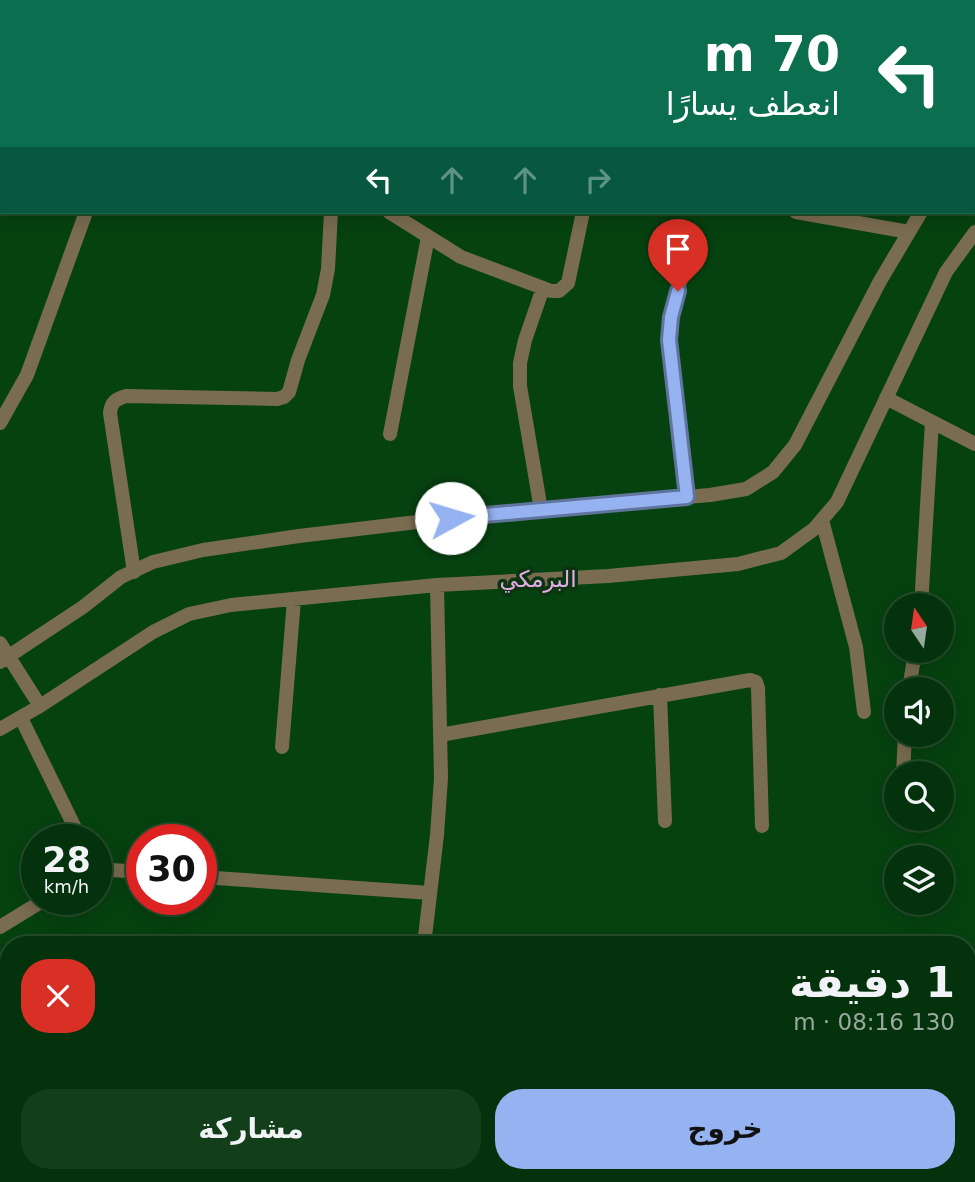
<!DOCTYPE html>
<html lang="ar">
<head>
<meta charset="utf-8">
<style>
	:root { --surface:#04320c; --page:#123e1a; --text:#f1f3f6; --muted:#97aa9d; --line:#254d2d; --accent:#95b2f1 }
	body { margin:0; font-family:"DejaVu Sans","Noto Naskh Arabic",sans-serif; background:var(--page); color:var(--text); direction:rtl; height:100vh; display:flex; flex-direction:column; font-size:26px; white-space:nowrap }
	* { box-sizing:border-box; margin:0 }
	p { font-size:23px; color:var(--muted) }
	.icon { flex:none; width:38px; height:38px; fill:none; stroke:currentColor; stroke-width:2; stroke-linecap:round; stroke-linejoin:round }
	.map { position:relative; flex:1; overflow:hidden; direction:ltr }
	.drawer { position:absolute; left:0px; top:936px; width:976px; height:247px; display:flex; flex-direction:column; background:var(--surface); border-radius:28px 28px 0 0; box-shadow:0 4px 18px #0003,0 0 0 2px var(--line); direction:rtl }
	.drawer>* { flex:none }
	.banner { position:absolute; left:0px; top:0px; width:976px; height:214px; box-shadow:0 4px 18px #0003,0 0 0 2px var(--line); direction:rtl; background:#0b6e4f; color:#fff; overflow:hidden }
	.needle { width:46px; rotate:347deg }
	.controls { position:absolute; left:884px; top:593px; display:grid; gap:14px }
	.controls a { display:grid; place-items:center; width:70px; height:70px; border-radius:50%; background:var(--surface); box-shadow:0 4px 18px #0003,0 0 0 2px var(--line); font-size:35px }
	.speed { position:absolute; left:21px; top:824px; display:flex; gap:14px; font-size:35px; font-weight:700; text-align:center }
	.speed>* { display:grid; place-content:center; width:91px; height:91px; border-radius:50%; background:var(--surface); box-shadow:0 4px 18px #0003,0 0 0 2px var(--line); line-height:1 }
	.speed small { font-size:18px; font-weight:400 }
	.speed .limit { border:10px solid #d22; background:#fff; color:#111 }
	.pin { position:absolute; display:grid; place-items:center; width:60px; height:60px; color:#fff; margin:-72px -30px; border-radius:50% 50% 50% 0; rotate:-45deg; box-shadow:0 0 7px #0007 }
	.pin .icon { rotate:45deg }
	.me { position:absolute; width:77px; margin:-38px; rotate:84deg; stroke-linejoin:round; filter:drop-shadow(0 0 5px #0008) }
	.turn { display:flex; align-items:center; gap:24px; height:147px; padding:0 21px; font-size:32px }
	.turn .icon { width:91px; height:91px; stroke-width:2.5 }
	.turn b { display:block; font-size:49px; line-height:60px }
	.lanes { display:flex; align-items:center; height:66px; padding:0 21px; background:#0003; justify-content:center; gap:35px; direction:ltr }
	.lanes .off { opacity:.35 }
	.round { display:grid; place-items:center; flex:none; width:74px; height:74px; border-radius:28px; background:var(--page) }
	.summary { display:flex; align-items:center; justify-content:space-between; height:119px; padding:0 21px }
	h1 { font-size:42px; font-weight:700; line-height:52px }
	.button { display:flex; gap:14px; margin-top:auto; padding:14px 21px }
	.button a { flex:1; height:80px; border-radius:28px; background:var(--accent); color:#111; font-size:28px; font-weight:700; line-height:80px; text-align:center }
	.button a+a { background:var(--page); color:var(--text) }
	.map>svg:first-child { display:block }
</style>
</head>
<body>
<div class="map">
<svg width="975" height="1182" viewBox="0 0 975 1182">
	<rect width="100%" height="100%" fill="#064210"/>
	<g fill="none" stroke-linecap="round" stroke-linejoin="round">
		<path stroke="#7a6c50" stroke-width="14" d="M628,0l1,2
			M223,2l1,-2
			M389,212l72,45 90,34h8l9,-8 15,-71
			M796,212l113,20
			M685,264l-14,53 -2,23 18,157
			M886,398l89,46
			M0,423l27,-48 59,-163
			M390,434l38,-197
			M541,510l-21,-124v-23l5,-23 18,-52
			M822,520l34,127 8,65
			M134,572l-24,-159c1,-11 6,-14 16,-17l151,3 7,-2 5,-5 9,-32 25,-65 5,-26 3,-57
			M921,606l11,-184
			M0,643l40,63
			M0,662l83,-55 38,-30 32,-15 50,-12 96,-14 177,-21 234,-20 36,-6 27,-17 22,-27 85,-164 41,-69
			M909,690l6,-39
			M660,695l5,126
			M21,718l60,122
			M0,729l40,-23 113,-74 36,-18 42,-9 206,-20 171,-9 130,-12 43,-11 33,-24 23,-27 109,-230 29,-40
			M440,735l310,-55 6,2 2,6 4,138
			M282,747l12,-147
			M903,774l2,-39
			M96,869l46,3
			M201,877l229,16
			M0,927l44,-27
			M424,945l13,-110 4,-57 -4,-193
			M399,1182l1,-8"/>
		<path stroke="#a08a5d" stroke-width="14" d="M62,2l2,-2
			M0,85l2,-3"/>
	</g>
	<g fill="none" stroke-linecap="round" stroke-linejoin="round">
		<defs>
			<path id="route" d="M451,518l236,-21 -18,-157 2,-23 7,-26"/>
		</defs>
		<use href="#route" stroke="#61749d" stroke-width="18"/>
		<use href="#route" stroke="#95b2f1" stroke-width="12"/>
	</g>
	<g text-anchor="middle" dominant-baseline="central" stroke-width="7" stroke-linejoin="round" paint-order="stroke">
		<g font-size="23" fill="#e4ade7" stroke="#0b3510">
			<text x="538" y="579">البرمكي</text>
		</g>
	</g>
</svg>
<div class="controls">
<a><svg class="needle" viewBox="-14 -14 28 28"><path d="M0-13l5 13h-10z" fill="#e53935"/><path d="M0 13l5-13h-10z" fill="#97aa9d"/></svg></a>
<a><svg class="icon" aria-label="sound" viewBox="0 0 24 24"><path d="M4 9h4l5-4v14l-5-4H4zM17 9q2 3 0 6"/></svg></a>
<a><svg class="icon" aria-label="search" viewBox="0 0 24 24"><circle cx="10" cy="10" r="6"/><path d="M15 15l6 6"/></svg></a>
<a><svg class="icon" aria-label="layers" viewBox="0 0 24 24"><path d="M12 4l9 5-9 5-9-5zM3 14l9 5 9-5"/></svg></a>
</div>
<div class="speed"><div>28<small>km/h</small></div><div class="limit">30</div></div>
<div class="pin" style="left:678px;top:291px;background:#d93025"><svg class="icon" aria-label="arrive" viewBox="0 0 24 24"><path d="M6 21V4h12l-3 4 3 4H6"/></svg></div>
<svg class="me" style="left:451px;top:518px" viewBox="-20 -20 40 40"><circle r="19" fill="#fff"/><path d="M0-13L10 11 0 6-10 11z" fill="#95b2f1"/></svg>
<div class="banner">
<div class="turn"><svg class="icon" aria-label="left" viewBox="0 0 24 24"><path d="M17 20v-9H6M10 6l-5 5 5 5"/></svg><div><b>70 m</b>انعطف يسارًا</div></div>
<div class="lanes"><svg class="icon" aria-label="left" viewBox="0 0 24 24"><path d="M17 20v-9H6M10 6l-5 5 5 5"/></svg><svg class="icon off" aria-label="ahead" viewBox="0 0 24 24"><path d="M12 20V5M6 11l6-6 6 6"/></svg><svg class="icon off" aria-label="ahead" viewBox="0 0 24 24"><path d="M12 20V5M6 11l6-6 6 6"/></svg><svg class="icon off" aria-label="right" viewBox="0 0 24 24"><path d="M7 20v-9h11M14 6l5 5-5 5"/></svg></div>
</div>
<section class="drawer">
<div class="summary"><div><h1>1 دقيقة</h1><p>130 m · 08:16</p></div><a class="round" style="background:#d93025;color:#fff"><svg class="icon" aria-label="close" viewBox="0 0 24 24"><path d="M6 6l12 12M18 6L6 18"/></svg></a></div>
<div class="button"><a>خروج</a><a>مشاركة</a></div>
</section>
</div>
</body>
</html>
